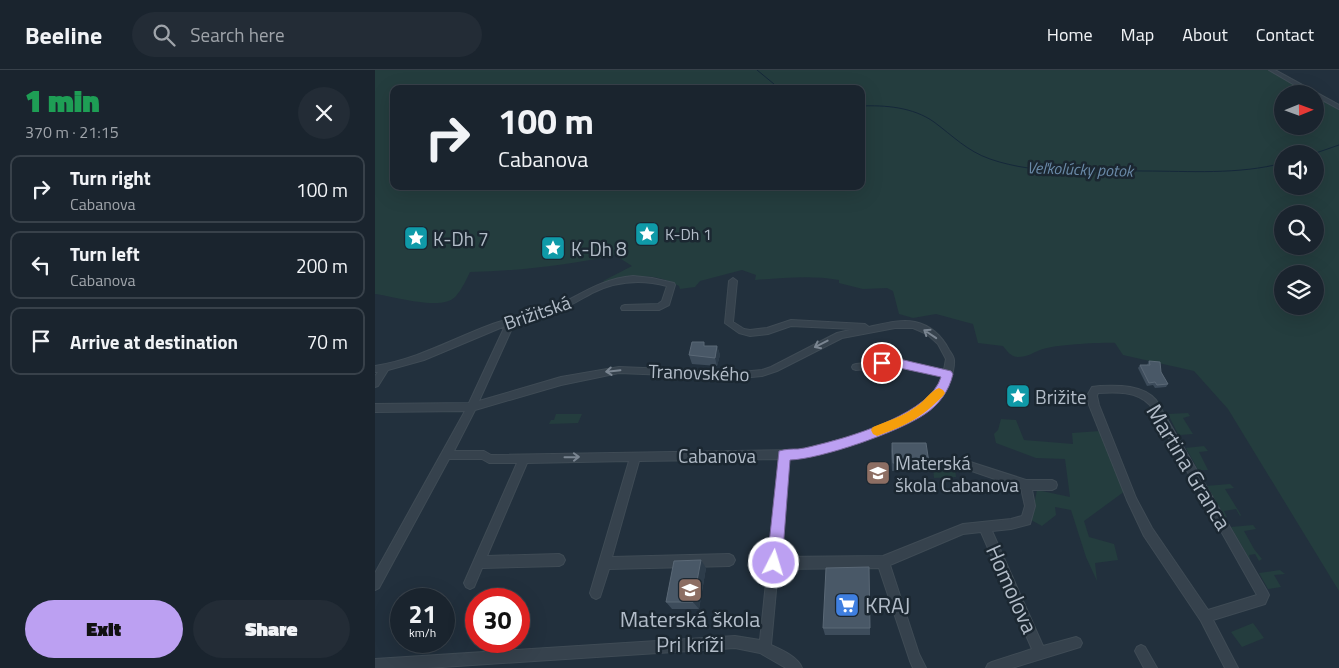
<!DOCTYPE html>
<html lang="en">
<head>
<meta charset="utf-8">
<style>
	:root { --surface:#1a242e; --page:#232c36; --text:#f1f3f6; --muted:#9fa4aa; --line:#38414a; --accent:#bca0f2 }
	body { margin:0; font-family:"Titillium Web",sans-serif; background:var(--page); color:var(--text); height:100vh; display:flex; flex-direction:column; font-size:19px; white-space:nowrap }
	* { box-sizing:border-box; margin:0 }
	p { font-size:16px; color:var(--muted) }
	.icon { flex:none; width:28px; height:28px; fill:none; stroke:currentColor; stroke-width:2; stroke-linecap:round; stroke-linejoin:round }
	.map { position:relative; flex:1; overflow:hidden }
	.details { display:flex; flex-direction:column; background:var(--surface); width:375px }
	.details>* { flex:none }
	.banner { position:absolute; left:15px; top:15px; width:475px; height:105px; border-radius:10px; box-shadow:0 5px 20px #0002,0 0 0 1px var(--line); background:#1a242e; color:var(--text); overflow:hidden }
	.needle { width:32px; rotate:89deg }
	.controls { position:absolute; left:899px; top:15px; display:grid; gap:10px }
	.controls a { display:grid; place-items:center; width:50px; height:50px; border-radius:50%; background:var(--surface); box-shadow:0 5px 20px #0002,0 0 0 1px var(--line); font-size:25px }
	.speed { position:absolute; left:15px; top:518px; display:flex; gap:10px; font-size:25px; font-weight:700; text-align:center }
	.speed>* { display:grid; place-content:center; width:65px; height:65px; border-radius:50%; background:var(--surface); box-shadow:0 5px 20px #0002,0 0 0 1px var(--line); line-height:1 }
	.speed small { font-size:12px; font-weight:400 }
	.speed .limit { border:8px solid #d22; background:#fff; color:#111 }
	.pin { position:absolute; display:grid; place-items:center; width:42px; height:42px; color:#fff; margin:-21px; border:2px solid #fff; border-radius:50%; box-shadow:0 1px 5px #0007 }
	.me { position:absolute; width:55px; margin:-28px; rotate:5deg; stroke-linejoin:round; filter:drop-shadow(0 0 4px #0008) }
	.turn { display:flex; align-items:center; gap:18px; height:105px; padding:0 25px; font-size:22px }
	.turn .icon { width:65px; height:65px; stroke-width:2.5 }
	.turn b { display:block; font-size:35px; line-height:42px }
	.round { display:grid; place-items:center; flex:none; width:52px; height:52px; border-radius:26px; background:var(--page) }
	.headline { display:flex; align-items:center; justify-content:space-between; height:85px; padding:0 25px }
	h1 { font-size:30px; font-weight:800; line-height:38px; color:#1e9e55 }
	.cta { display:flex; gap:10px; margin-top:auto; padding:10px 25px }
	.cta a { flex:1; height:58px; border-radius:30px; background:var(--accent); color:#111; font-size:20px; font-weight:800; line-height:58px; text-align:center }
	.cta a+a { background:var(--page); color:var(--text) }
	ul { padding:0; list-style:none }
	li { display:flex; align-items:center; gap:15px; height:68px; margin:0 10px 8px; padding:0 15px; border:2px solid var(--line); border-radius:10px }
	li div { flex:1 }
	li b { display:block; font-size:19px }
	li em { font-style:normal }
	header { display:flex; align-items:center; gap:30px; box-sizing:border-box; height:70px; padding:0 25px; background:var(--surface); border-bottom:1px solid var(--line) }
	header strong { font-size:24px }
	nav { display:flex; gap:28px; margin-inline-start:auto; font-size:18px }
	.search { width:350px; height:45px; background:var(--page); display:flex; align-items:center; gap:12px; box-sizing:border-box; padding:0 18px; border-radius:28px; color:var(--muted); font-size:19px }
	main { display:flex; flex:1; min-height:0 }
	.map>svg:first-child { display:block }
</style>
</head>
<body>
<header>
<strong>Beeline</strong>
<div class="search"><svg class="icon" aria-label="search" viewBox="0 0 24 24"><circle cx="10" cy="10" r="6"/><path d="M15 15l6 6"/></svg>Search here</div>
<nav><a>Home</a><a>Map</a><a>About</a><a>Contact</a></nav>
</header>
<main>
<section class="details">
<div class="headline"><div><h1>1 min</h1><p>370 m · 21:15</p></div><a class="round"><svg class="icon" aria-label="close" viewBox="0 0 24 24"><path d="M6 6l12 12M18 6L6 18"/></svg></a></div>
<ul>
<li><svg class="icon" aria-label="right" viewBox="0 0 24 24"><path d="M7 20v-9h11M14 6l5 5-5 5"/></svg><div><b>Turn right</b><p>Cabanova</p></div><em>100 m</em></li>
<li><svg class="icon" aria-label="left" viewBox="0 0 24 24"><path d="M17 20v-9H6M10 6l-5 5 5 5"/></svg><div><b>Turn left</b><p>Cabanova</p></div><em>200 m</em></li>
<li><svg class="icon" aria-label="arrive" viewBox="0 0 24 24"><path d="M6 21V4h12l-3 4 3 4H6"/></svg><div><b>Arrive at destination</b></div><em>70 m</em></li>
</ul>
<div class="cta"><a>Exit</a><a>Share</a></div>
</section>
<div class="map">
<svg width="964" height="598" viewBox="0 0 964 598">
	<rect width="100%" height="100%" fill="#22303d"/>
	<path fill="#243d3e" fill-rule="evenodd" d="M0,0h896l43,24h-31v32h32v-32l24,13v484l-111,-182 -34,-38 -71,-16 -8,-12c-14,-1 -64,2 -75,7 -8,3 -12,7 -22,7 -7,0 -11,-6 -15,-11l-25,-3 -5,-19 -37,-10 -23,4 -14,-4 -6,-23 -6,-3 -24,1 -24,-6v-3c-28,-5 -56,-2 -84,0l1,-5 -14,-5 -42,11 -5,6 -15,2 -1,-3c-22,-13 -49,-12 -74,-3l-2,-2 29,-15 -17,-11c-48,10 -95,16 -145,17 -4,8 -8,17 -14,24 -13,16 -63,0 -81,-2zM19,19h467v97h-467zM908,84h32v32h-32zM908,144h32v32h-32zM908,204h32v32h-32z
		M813,343l2,3 -7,2 10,16 -13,1 1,5 -13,-26z
		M181,344h26l-4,9 -29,1 2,-4h3z
		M626,349l15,1 8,20 49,4 -1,-11 28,-2 25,60 -41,30 5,16 25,7 4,16 -23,3 2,18 -11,-24 -15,-47 -16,-3 1,8 -14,11 -11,-6 6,-30 33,7 -5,-38 -29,-1 -40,-15 -2,-9 4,-4z
		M829,376l4,5 -9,1 9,18h-7l3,6 -2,1 -16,-29z
		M558,397h22l1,10 -22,1z
		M855,414l4,4 -9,1 16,26 -1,1 -4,-7 -12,2 3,6h-3l-18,-31z
		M878,455l3,4 -12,2 10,18 8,10 -3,2 -4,-7 -6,1 2,7 -20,-35z
		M905,500l5,4 -11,1 7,12 -13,2 -9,-16z
		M878,553l11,15 -22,9 -11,-15z"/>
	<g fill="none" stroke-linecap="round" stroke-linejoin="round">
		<path stroke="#15283a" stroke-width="1" d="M382,0l23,19
			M486,36c24,-1 52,1 73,16 19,14 33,29 56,37 49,17 103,11 154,12 45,0 94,4 139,-8
			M938,84l26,-9"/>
		<defs>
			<path id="minor" d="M894,0h6l64,35v4l-24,-13v-2h-5z
				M258,206l19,2 22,5 1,2 -6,20 -10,5h-37l-1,-2 1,-2 3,-1 33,-1 4,-3 5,-15c-26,-7 -51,-5 -75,7 -11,6 -22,13 -34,18 -14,7 -29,10 -44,13l-35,77 82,-24 58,-10 122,5 21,-2 9,-3 66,-34 17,-4 -63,-3 -23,8 -18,2 -11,-3 -14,-10 4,-42 4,-3 4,3 -4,41 11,7 6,1 17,-2 24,-8 74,4 4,3c14,-3 31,-8 46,-5 15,3 27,14 34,28 2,3 5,7 5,10 1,11 -7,31 -14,39 -26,28 -114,59 -151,59l-10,99 104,-1 80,-32 48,-5 11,-3 3,-10 -4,-18 -61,-21 -1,-3 1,-3 4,-1 62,20h26l4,2 1,3 -1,3 -4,2h-20l3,16 -5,18 -19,5 -19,2 51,115 33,-9 4,2 2,4 -2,4 -68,21h-26l2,-4 4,-2 40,-13 -51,-117 -18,2 -73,31 29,89 7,14h-13l-3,-7 -31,-93 -101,1 -7,76c11,5 27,12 31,23h-16l-26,-15 -25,-5 -308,20h-52v-9l360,-23 25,4 19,-181 -140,2 -27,96 117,-3 4,2 2,4 -2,4 -4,2 -120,3 -9,28 -4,2 -4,-2 -2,-4 39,-132 -102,2 -40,93 72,-2 4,2 2,4 -2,4 -4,2 -77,2 -8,19 -4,2 -4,-2 -2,-4 53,-120h-28l-7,-4h-33l-70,129 -4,2v-17l90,-162 -90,1v-8l94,-1 36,-77 -81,34 -36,10 -10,16 -3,1v-11l3,-4h-3v-6c43,-7 75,-26 115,-41 20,-8 42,-9 62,-17 29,-13 48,-29 81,-32zM520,258h18l14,6 11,10 8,15 -2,11 -49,-10 -39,4 -3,1 -1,2 1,2 3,1 39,-4 47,10c-14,45 -102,64 -143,74l-308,5 -7,-4h-30l21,-41 86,-25 58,-12 122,5 21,-2 15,-5 65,-33z
				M725,316c19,-1 43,-1 56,14l111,191 2,4 -4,9 -52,16 25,48h-13l-24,-47 -57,-85 -17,-36 -38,-95 -2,-9 5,-9zM723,323c18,-1 39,-2 52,12l107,190 -49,15 -56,-82 -16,-30 -37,-93 -2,-9z
				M766,575l4,2 12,21h-13l-9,-17 2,-4z"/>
		</defs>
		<use href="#minor" stroke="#3f4b55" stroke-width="2"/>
		<use href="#minor" fill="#36424d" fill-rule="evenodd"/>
	</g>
	<path fill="#3d4c5b" d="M331,276h11l3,9 -3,11 -25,-2 -3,-9z
		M774,291l12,11 7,12 -2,3 -11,1 -2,-3 -6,1 -9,-18 2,-3h7z
		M517,373l37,20 -2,7 -35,1 -1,-20z
		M331,498l-7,41h-27l-6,-7z
		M448,558h47v7h-45z"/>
	<path fill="#2d3c4a" d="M342,276l3,9 -3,11 -2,-8z
		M326,490l5,8 -7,41 -6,-7z"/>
	<path fill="#495867" stroke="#5a6876" d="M317,272h12v4h13l-2,12 -26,-3z
		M774,291l11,1 1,10 7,12 -11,1 -2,-3 -6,1 -9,-18h10z
		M517,373h34l3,20h-36z
		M326,490l-8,42h-27l8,-41z
		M494,497l1,61h-47l3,-60z"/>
	<defs><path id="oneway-shaft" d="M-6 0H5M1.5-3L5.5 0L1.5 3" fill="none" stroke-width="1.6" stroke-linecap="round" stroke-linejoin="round" transform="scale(1.25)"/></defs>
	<g stroke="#7a8591">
		<use href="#oneway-shaft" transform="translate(555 264) rotate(-146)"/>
		<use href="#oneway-shaft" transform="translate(446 274) rotate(153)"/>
		<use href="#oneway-shaft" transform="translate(238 301) rotate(174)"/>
		<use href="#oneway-shaft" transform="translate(197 387) rotate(-1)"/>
	</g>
	<path fill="#bca0f2" stroke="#7a689d" d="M507,288h13l56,13 2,3c-4,17 -14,31 -28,40 -26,18 -104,45 -135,46l-8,103 -3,5 -5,2 -5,-2 -2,-5 12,-112c7,-2 13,-2 19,-2 9,-1 18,-4 27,-6 31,-8 106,-31 116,-66l-46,-10 -17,-1 -2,-3 2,-3z"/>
	<path fill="#f59e0b" d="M564,318l4,2 2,3 -2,3c-23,23 -36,29 -66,40l-4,-2 -2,-4 2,-3c15,-6 31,-11 44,-21 8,-5 13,-15 22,-18z"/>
	<defs>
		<symbol id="sight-square" viewBox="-11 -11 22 22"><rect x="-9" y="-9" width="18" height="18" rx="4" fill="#0f9aa8" stroke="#1b2731"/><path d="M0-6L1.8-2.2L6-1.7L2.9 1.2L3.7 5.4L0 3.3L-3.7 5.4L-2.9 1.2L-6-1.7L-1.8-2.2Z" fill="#fff"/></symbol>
		<symbol id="school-square" viewBox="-11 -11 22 22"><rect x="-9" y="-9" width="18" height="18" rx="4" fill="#8d6e63" stroke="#1b2731"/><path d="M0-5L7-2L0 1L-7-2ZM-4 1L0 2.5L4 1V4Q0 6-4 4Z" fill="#fff"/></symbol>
		<symbol id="supermarket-square" viewBox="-11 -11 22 22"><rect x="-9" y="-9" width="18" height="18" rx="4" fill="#3f7fe0" stroke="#1b2731"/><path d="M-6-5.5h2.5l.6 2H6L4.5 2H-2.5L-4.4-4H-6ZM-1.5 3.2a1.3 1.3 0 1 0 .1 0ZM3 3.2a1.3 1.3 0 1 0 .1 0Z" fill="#fff"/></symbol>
	</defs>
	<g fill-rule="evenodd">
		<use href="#sight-square" x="258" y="150" width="28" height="28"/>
		<use href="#sight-square" x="27" y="154" width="28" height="28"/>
		<use href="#sight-square" x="164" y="164" width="28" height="28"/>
		<use href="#sight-square" x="629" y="312" width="28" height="28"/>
		<use href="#school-square" x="489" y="389" width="28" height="28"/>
		<use href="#school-square" x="301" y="506" width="28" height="28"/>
		<use href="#supermarket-square" x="458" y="521" width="28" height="28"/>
	</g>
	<g text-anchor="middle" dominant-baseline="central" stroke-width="5" stroke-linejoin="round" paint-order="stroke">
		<g font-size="16" font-style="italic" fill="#6a8aa8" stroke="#1b2731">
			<text transform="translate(705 99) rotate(2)">Veľkolúcky potok</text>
		</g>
		<g font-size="16" fill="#b2bcc8" stroke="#1b2731" text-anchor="start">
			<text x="290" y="164">K-Dh 1</text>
		</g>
		<g font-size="19" fill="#b2bcc8" stroke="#1b2731" text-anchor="start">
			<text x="58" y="168">K-Dh 7</text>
			<text x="196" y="178">K-Dh 8</text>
			<text x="660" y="326">Brižite</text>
			<text x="520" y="392">Materská<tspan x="520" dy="22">škola Cabanova</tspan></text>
		</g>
		<g font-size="19" fill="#b2bcc8" stroke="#1b2731">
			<text transform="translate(162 242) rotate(-19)">Brižitská</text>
			<text transform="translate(324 302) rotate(2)">Tranovského</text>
			<text x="342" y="385">Cabanova</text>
		</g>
		<g font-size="22" fill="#b2bcc8" stroke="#1b2731">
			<text transform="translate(814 397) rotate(59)">Martina Granca</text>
			<text transform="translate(637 519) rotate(66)">Homolova</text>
		</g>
		<g font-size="22" fill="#b2bcc8" stroke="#1b2731" text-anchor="start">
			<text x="490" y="535">KRAJ</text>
			<text x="315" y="549" text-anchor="middle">Materská škola<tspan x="315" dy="25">Pri kríži</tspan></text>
		</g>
	</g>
</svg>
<div class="controls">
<a><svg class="needle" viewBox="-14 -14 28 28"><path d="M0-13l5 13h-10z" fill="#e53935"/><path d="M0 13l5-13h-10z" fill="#9fa4aa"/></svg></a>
<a><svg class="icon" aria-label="sound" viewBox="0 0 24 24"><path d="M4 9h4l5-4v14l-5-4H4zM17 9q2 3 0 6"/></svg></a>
<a><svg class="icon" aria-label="search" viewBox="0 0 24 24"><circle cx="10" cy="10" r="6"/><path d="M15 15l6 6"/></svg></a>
<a><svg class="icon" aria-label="layers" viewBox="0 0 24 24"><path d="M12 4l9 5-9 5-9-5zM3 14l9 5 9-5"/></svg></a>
</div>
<div class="speed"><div>21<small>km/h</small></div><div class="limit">30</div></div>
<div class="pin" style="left:507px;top:293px;background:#d93025"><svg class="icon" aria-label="arrive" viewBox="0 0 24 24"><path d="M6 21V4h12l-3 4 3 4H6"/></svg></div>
<svg class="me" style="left:399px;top:493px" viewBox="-20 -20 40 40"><circle r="17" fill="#bca0f2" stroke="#fff" stroke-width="3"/><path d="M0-11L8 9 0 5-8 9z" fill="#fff"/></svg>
<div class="banner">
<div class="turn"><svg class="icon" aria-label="right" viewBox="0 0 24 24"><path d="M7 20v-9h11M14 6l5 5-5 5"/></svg><div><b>100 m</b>Cabanova</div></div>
</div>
</div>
</main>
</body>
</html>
